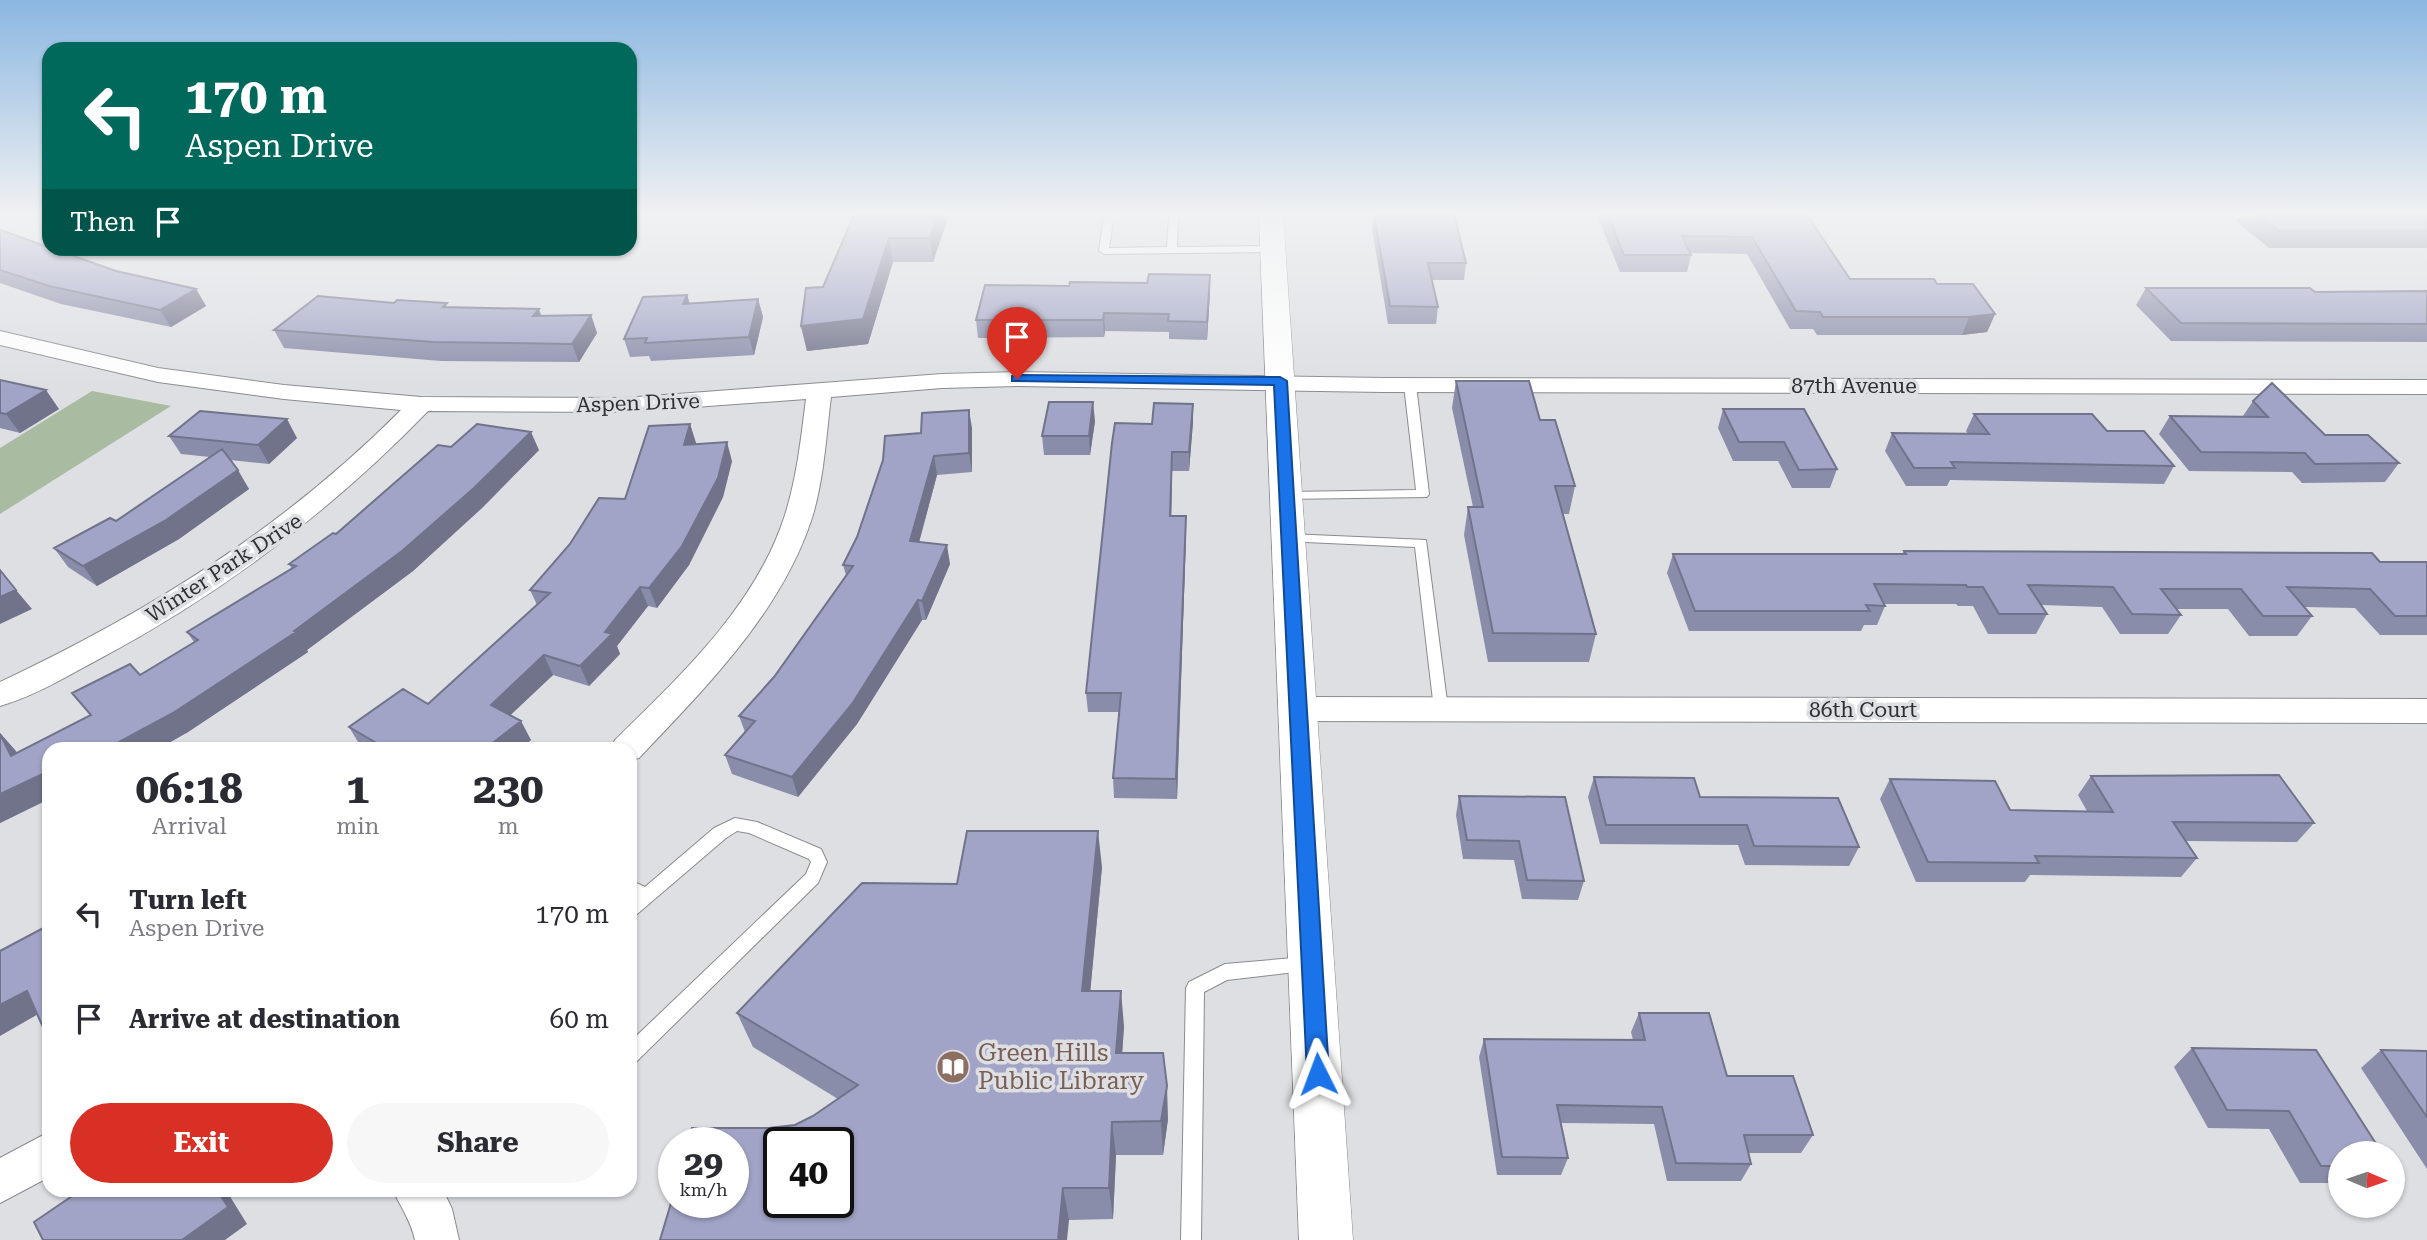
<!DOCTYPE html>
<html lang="en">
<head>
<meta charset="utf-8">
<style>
	:root { --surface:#fff; --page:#f7f7f7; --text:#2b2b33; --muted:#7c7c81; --accent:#d93025 }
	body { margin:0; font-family:"Roboto Serif",serif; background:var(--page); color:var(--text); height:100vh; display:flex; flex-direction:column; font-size:26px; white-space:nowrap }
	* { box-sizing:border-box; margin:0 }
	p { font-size:23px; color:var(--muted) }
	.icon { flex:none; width:38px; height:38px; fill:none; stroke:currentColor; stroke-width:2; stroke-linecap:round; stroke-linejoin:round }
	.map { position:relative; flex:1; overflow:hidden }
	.drawer { position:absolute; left:42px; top:742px; width:595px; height:455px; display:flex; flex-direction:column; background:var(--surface); border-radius:21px; box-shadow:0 2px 5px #0004 }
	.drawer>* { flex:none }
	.hud { position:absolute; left:42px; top:42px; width:595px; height:214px; border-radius:21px; box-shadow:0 2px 5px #0004; background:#00695c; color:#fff; overflow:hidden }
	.needle { width:46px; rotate:92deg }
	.controls { position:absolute; left:2328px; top:1141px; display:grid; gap:14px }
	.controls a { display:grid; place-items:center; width:77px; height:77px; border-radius:50%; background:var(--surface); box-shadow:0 2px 5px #0004; font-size:35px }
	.speed { position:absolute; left:658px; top:1127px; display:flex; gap:14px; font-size:35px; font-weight:700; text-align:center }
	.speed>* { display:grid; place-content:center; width:91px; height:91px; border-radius:50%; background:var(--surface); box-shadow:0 2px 5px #0004; line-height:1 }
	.speed small { font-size:18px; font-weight:400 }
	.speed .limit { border:4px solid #111; border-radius:10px; background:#fff; color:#111 }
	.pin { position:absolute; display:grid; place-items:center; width:60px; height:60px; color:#fff; margin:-72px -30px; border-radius:50% 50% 50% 0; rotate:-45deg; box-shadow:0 0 7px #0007 }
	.pin .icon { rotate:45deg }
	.me { position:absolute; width:77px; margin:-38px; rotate:357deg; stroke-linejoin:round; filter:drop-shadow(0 0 5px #0008) }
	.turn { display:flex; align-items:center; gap:24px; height:147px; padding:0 28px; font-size:32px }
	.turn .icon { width:91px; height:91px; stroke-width:2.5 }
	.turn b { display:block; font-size:49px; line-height:60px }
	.then { display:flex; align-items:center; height:66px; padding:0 28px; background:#0003; gap:14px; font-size:26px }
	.eta { display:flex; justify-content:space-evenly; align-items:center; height:119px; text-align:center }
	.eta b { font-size:42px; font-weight:700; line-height:49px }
	.action { display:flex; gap:14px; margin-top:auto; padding:14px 28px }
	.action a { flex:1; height:80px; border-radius:42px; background:var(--accent); color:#fff; font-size:28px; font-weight:700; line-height:80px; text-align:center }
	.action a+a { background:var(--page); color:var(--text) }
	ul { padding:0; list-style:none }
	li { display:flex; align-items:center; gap:21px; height:105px; padding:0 28px }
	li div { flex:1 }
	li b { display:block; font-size:26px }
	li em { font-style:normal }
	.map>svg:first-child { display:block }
</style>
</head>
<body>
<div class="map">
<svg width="2427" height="1240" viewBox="0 0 2427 1240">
	<rect width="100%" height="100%" fill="#dedfe3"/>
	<path fill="#a9bca2" d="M92,391l79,15 -171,108v-66z"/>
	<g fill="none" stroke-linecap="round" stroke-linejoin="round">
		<defs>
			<path id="service" d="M1104,215h10l-5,33 58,-1 2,-32h9l-1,32 96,-1 5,3 -5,3 -169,2 -5,-3z
				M1410,382l6,3 13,109 -2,3 -144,2 -2,-3 6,-4 129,-2 -12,-105z
				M1289,534l137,6 22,169 -2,4h-10l-2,-4 -19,-162 -131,-6 -2,-3z
				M735,818l22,4 64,27 6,13 -9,21 -181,178 -7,3v-22l176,-168 5,-12 -2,-3 -60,-26 -12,-2 -11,7 -90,77 -6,2v-17l3,-3 -3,-2v-15l15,7 69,-59z
				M1305,957l6,3 3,5 -3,5 -84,10 -23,12 -3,248h-20l5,-252 3,-6 36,-18z"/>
			<path id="minor" d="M0,331l158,37 126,17 137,12 203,1 318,-24 75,-2 367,6 1043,2v14l-1043,-2 -367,-6 -75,2 -111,9c-5,40 -7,82 -19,121 -31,95 -106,169 -173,240l-9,2v-11h-19l4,-9c66,-65 141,-134 170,-225 12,-38 16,-77 21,-116l-182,13 -196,-1c-97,100 -205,182 -327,247 -32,17 -66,38 -101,48v-24c149,-70 285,-155 401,-272l-117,-11 -126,-17 -158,-37z
				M1298,697l1129,2v24l-1129,-2 -11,-4 -5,-8 5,-8z
				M49,1132v45l-49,26v-45z
				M393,1190h50l9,19 7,31h-44c-4,-19 -14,-32 -22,-50z"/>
			<path id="tertiary" d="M1259,215h24l70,1025h-54z"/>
		</defs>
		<use href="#service" stroke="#8b8b8f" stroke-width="2"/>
		<use href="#minor" stroke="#8b8b8f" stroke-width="2"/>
		<use href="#tertiary" stroke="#8b8b8f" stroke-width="1"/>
		<use href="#service" fill="#fff" fill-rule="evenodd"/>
		<use href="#minor" fill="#fff" fill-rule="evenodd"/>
		<use href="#tertiary" fill="#fff" fill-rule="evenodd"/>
	</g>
	<path fill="#8a8daa" d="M854,215h95l-16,47h-40l-25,82 -61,7 -6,-25 22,-39z
		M1373,215h81l12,48 -2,17h-32l6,27 -2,17h-48l-16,-96z
		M1597,215h210l43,64 87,5 58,30 -8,18 -25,3h-145l-4,-6h-23l-43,-75 -57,-1 1,2 -4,17h-67z
		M2239,215h188v33h-158l-33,-27z
		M0,230l116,41 80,18 10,17 -35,21 -110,-23 -61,-21z
		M2146,288l169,4 112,-1v51l-256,-1 -35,-36z
		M1210,292l-3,48 -38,-1v-7l-64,-1 -1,6 -126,1 -2,-18z
		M687,295l3,9 68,-5 5,18 -9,38 -103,6 -2,-5 -19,1 -6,-18z
		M394,303l147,13 50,-1 6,18 -18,29 -138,-1 -157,-13 -10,-18z
		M0,380l59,29 -39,24 -20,-5z
		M1456,381l84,39 35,66 -6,28h-7l34,120 -7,28h-101l-24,-127 4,-28h5l-21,-99z
		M2253,401l72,34 74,28 -14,19 -83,1 -10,-11 -103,-1 -30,-37 11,-18h73z
		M1723,409l114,60 -7,19h-38l-14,-27h-45l-15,-33z
		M1974,414l133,17 67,35 -10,18 -214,-4 -3,6h-41l-21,-35 7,-18 76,1 -2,-3z
		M1095,421l-5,34h-46l-2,-19z
		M1193,422l-4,49h-17l-1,45 15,19 -9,264 -63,-1 -1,-20 6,-66h-31l-2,-19 66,-269z
		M690,424l6,20 36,17 -9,36 -34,68 -32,43 -9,-2 -31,40 3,8 -31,32 -36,-11 -43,40 21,25 -11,9h-154l-5,-2 -12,-20 79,-23 109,-99 -7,-15 95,-91z
		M972,428v44l-35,3 -18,67 31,22 -24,56h-4l-65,104 -59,73 -66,-23 -7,-19 20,-23 -6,-16 35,-39 72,-102 -3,-10 78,-132z
		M169,436l128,2 -28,26 -39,-4 19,29 -70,50 -82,47 -29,-19 -14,-19 62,-27 94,-64 -29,-3z
		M451,447l88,3 -56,57 -70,64 -106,79 1,2 -120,80 -30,17h-109v50l-49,24v-90l17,20 73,-38 50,-40 54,-33 -7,-10 105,-63 -3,-5 47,-30z
		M1904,551l476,11h47v73h-47l-25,-27 -51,-1 8,9 -15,20h-48l-21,-27h-52l5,6 -13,19h-48l-18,-27 -61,-2 6,9 -11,20h-48l-15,-28h-15l-2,-2h-71v2l-8,19h-13l-3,6h-172l-22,-58 6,-19h229z
		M2091,776l223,47 -17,19 -111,-1 11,17 -16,19 -151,-2 -5,7h-109l-36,-83 10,-20 120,31 77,1 -9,-16z
		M1594,777l106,20 159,50 -10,19 -104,-1 -7,-20 -138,-1 -12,-47z
		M1459,796l125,85 -6,19 -56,-1 -8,-39 -51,-1 -7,-44z
		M1102,867l-12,124 34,35 -2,27 46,66 -5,36h-47l-3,64 -44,1 -300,-92 26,-3 18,-9 25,-17 -85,-52 -16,-34 220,-129z
		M1639,1013l174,122 -12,18h-53l3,11 -10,17h-74l-13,-57 -93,-1 7,35 -7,17h-64l-18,-118 5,-18 149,1 -2,-8z
		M2192,1048l124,2 24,103v30h-40l-31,-54 -61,-1 -34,-61z
		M2381,1050l46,1v118l-66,-101z"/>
	<path fill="#71738b" d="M938,215h11l-16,47 -3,-24z
		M889,238l4,24 -25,82 -61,7 -6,-25z
		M1210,275v17l-3,48v-18z
		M196,289l10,17 -35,21 -11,-17z
		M687,295l5,17 -9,-8z
		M758,299l5,18 -9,38 -5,-18z
		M539,309l6,18 -12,-11z
		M1104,313l1,18 -1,6 -1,-17z
		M1995,314l-8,18 -25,3 7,-18z
		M591,315l6,18 -18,29 -7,-18z
		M46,390l13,19 -39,24 -14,-19z
		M1093,402l2,19 -5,34 -1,-19z
		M1193,404v18l-4,49v-19z
		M969,410l3,18v44l-3,-19z
		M287,419l10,19 -28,26 -11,-19z
		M690,424l6,19 -6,21 -6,-19z
		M531,432l8,18 -56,57 -70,64 -106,79 1,2 -120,80 -30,17h-32l-7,-7 175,-111z
		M727,442l5,19 -9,36 -34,68 -32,43 -8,-20z
		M1172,452v19l-1,64 -1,-19z
		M934,456l3,19 -23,86 -4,-20z
		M238,470l11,19 -70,50 -82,47 -14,-20z
		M1186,516v19l-9,264 -1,-20z
		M947,545l3,19 -24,56 -4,-19z
		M640,587l8,19 -31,40 3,8 -31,32 -9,-20 25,-34z
		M16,590l16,19 -32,15v-27z
		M918,600l4,20 -65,104 -59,73 -6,-20z
		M544,655l9,20 -52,49 -10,-19z
		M521,721l10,19 -11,9h-35z
		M0,733l16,18 13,25 -18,-20z
		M49,771v28l-49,24v-29z
		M1098,831l4,36 -15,159 -5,-35z
		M27,991l20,18 -47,27v-31z
		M1121,991l3,35 -4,61 -4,-34z
		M49,1021v10l-7,-6z
		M1167,1086l1,33 -5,36 -2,-34z
		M1112,1122l4,33 -3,64 -4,-31z
		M1063,1188l6,32 -2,20h-9z
		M217,1190h9l21,34 -22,16h-43z"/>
	<path fill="#a1a4c6" stroke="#71738b" stroke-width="2" fill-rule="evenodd" d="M854,215h84l-8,23h-41l-26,81 -62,7 5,-38 17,-1z
		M1374,215h80l12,48h-38l10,44 -48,-1z
		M1608,215h199l43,64h84l3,5h36l22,30 -26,3h-146l-3,-5 -24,-1 -44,-74 -70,-1 9,19h-67z
		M2259,215h168v16h-148z
		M0,230l116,41 80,18 -36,21 -111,-24 -49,-16z
		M1149,274l61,1 -3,47 -39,-1 1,-7 -65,-1 -1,7h-127l9,-35 84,1 1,-4 77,1z
		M2146,288h164l5,4 112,-1v33l-246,-1z
		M687,295l-4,9 75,-5 -9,38 -104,6 2,-5 -23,1 19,-42z
		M318,296l76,7 3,-3 50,3 -4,4 96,2 -6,7 58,-1 -19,29 -139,-2 -159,-12z
		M0,380l46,10 -40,24 -6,-1z
		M1456,381h73l11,39h15l20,66h-20l41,148 -103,-1 -25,-126h15z
		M2272,383l53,52h43l31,28 -84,1 -10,-11 -104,-1 -31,-36 98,1 -15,-16z
		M1049,402h44l-4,34h-47z
		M1154,403l39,1 -4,48h-17l-2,64h16l-10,263 -63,-1 8,-85h-35l26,-250 3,-20 37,1z
		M1723,409h81l33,60 -38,1 -15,-28h-45z
		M969,410v43l-35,3 -24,85 37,4 -25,56 -4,-1 -66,104 -60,73 -67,-22 30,-34 -16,-5 35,-39 79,-111 -10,-1 14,-28 26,-77 2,-24 36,-3 1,-20z
		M200,411l87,8 -29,26 -89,-9z
		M1974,414h118l15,17h37l30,35 -223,-4 4,6h-41l-22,-35 97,1z
		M477,424l54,8 -57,56 -72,63 -108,80 2,1 -123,81 -54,29 7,7h-77v22l-49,23v-60l11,22 80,-41 -19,-22 58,-29 10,11 58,-35 -11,-8 109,-66 -7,-2 44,-31 3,1 102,-89 13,2z
		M690,424l-6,21 43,-3 -9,36 -36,68 -33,42 -9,-1 -35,45 7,2 -32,32 -36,-11 -53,50 30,16 -36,28h-98l-38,-22 54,-38 25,15 122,-111 -20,-3 40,-46 29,-46 26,1 24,-73z
		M222,449l16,21 -72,50 -83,46 -29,-18 56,-30 6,3z
		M1904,551l468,2 8,9h47v54h-32l-25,-27 -83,-2 25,29h-49l-22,-27h-80l20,26 -49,-1 -19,-27 -85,-2 19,29h-48l-16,-27h-16l-1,-2 -92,-1 11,22 -19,-1 4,6h-175l-22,-57h233z
		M0,570l16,20 -16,7z
		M2279,775l35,48 -141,-1 24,36 -162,-2 4,7 -111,-1 -38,-83 105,2 15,29 103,2 -22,-36z
		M1594,777l100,1 6,19 138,1 21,49 -105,-1 -7,-21h-141z
		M1459,796l106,1 19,84 -57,-1 -8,-39 -52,-1z
		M967,831h131l-16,160h39l-5,62h47l4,33 -6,35 -49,1 -3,66h-46l-5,52h-398l14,-47v9h59v-59h-45l4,-15h77l26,-3 18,-9 45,-31 -121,-72 125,-130 95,1zM779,1143h59v59h-59z
		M49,925v96l-7,4 -15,-34 -27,14v-54z
		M1639,1013h70l18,63h66l20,59h-69l7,29 -75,-1 -14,-56 -105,-2 11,53 -66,-1 -18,-118 161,1z
		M2192,1048l124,2 66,103h-42v13h-19l-32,-55 -62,-1z
		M2381,1050l46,1v66z
		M81,1190h136l11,17 -46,33h-139l-9,-18z"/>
	<linearGradient id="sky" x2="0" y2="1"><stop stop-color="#8bb7e1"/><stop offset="0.55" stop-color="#f0f1f2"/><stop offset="1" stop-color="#f0f1f2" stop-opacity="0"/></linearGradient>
	<rect width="2427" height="388" fill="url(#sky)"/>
	<path fill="#1a73e8" stroke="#114b97" stroke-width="2" d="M1017,375l263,2 7,4 42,693 -4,7 -7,3 -8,-3 -3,-7 -33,-689 -262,-4v-5z"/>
	<defs>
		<symbol id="library-disc" viewBox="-11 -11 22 22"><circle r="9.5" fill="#8d6e63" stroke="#dedfe3"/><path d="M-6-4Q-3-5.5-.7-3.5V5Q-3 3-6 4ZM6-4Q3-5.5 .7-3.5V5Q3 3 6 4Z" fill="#fff"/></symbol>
	</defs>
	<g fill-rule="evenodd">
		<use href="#library-disc" x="934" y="1048" width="38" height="38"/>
	</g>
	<g text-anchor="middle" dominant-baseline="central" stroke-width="7" stroke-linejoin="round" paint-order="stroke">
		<g font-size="21" fill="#2e2f30" stroke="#dedfe3">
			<text x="1854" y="386">87th Avenue</text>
			<text transform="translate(638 403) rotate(-2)">Aspen Drive</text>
			<text transform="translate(224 568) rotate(-33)">Winter Park Drive</text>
			<text x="1863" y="710">86th Court</text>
		</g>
		<g font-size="24" fill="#785e54" stroke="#dedfe3" text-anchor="start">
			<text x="978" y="1053">Green Hills<tspan x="978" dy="28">Public Library</tspan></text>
		</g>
	</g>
</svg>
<div class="controls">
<a><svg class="needle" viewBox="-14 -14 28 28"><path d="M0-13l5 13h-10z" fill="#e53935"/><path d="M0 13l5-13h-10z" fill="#7c7c81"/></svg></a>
</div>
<div class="speed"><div>29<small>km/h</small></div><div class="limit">40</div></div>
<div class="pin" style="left:1017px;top:379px;background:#d93025"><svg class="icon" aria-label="arrive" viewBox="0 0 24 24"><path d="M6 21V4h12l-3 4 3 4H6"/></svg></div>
<svg class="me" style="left:1318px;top:1074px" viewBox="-20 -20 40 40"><path d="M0-17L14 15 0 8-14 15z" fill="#1a73e8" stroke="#fff" stroke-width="4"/></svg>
<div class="hud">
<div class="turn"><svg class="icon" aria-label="left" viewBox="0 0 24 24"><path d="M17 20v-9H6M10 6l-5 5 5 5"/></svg><div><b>170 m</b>Aspen Drive</div></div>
<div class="then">Then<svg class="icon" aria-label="arrive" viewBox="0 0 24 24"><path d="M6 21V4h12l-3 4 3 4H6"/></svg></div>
</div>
<section class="drawer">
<div class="eta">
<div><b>06:18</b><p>Arrival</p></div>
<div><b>1</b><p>min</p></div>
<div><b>230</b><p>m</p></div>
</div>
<ul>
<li><svg class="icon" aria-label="left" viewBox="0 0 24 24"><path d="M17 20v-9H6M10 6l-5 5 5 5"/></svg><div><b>Turn left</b><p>Aspen Drive</p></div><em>170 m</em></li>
<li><svg class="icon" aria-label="arrive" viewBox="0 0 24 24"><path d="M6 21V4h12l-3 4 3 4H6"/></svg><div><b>Arrive at destination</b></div><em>60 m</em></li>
</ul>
<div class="action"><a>Exit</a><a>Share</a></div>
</section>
</div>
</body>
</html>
